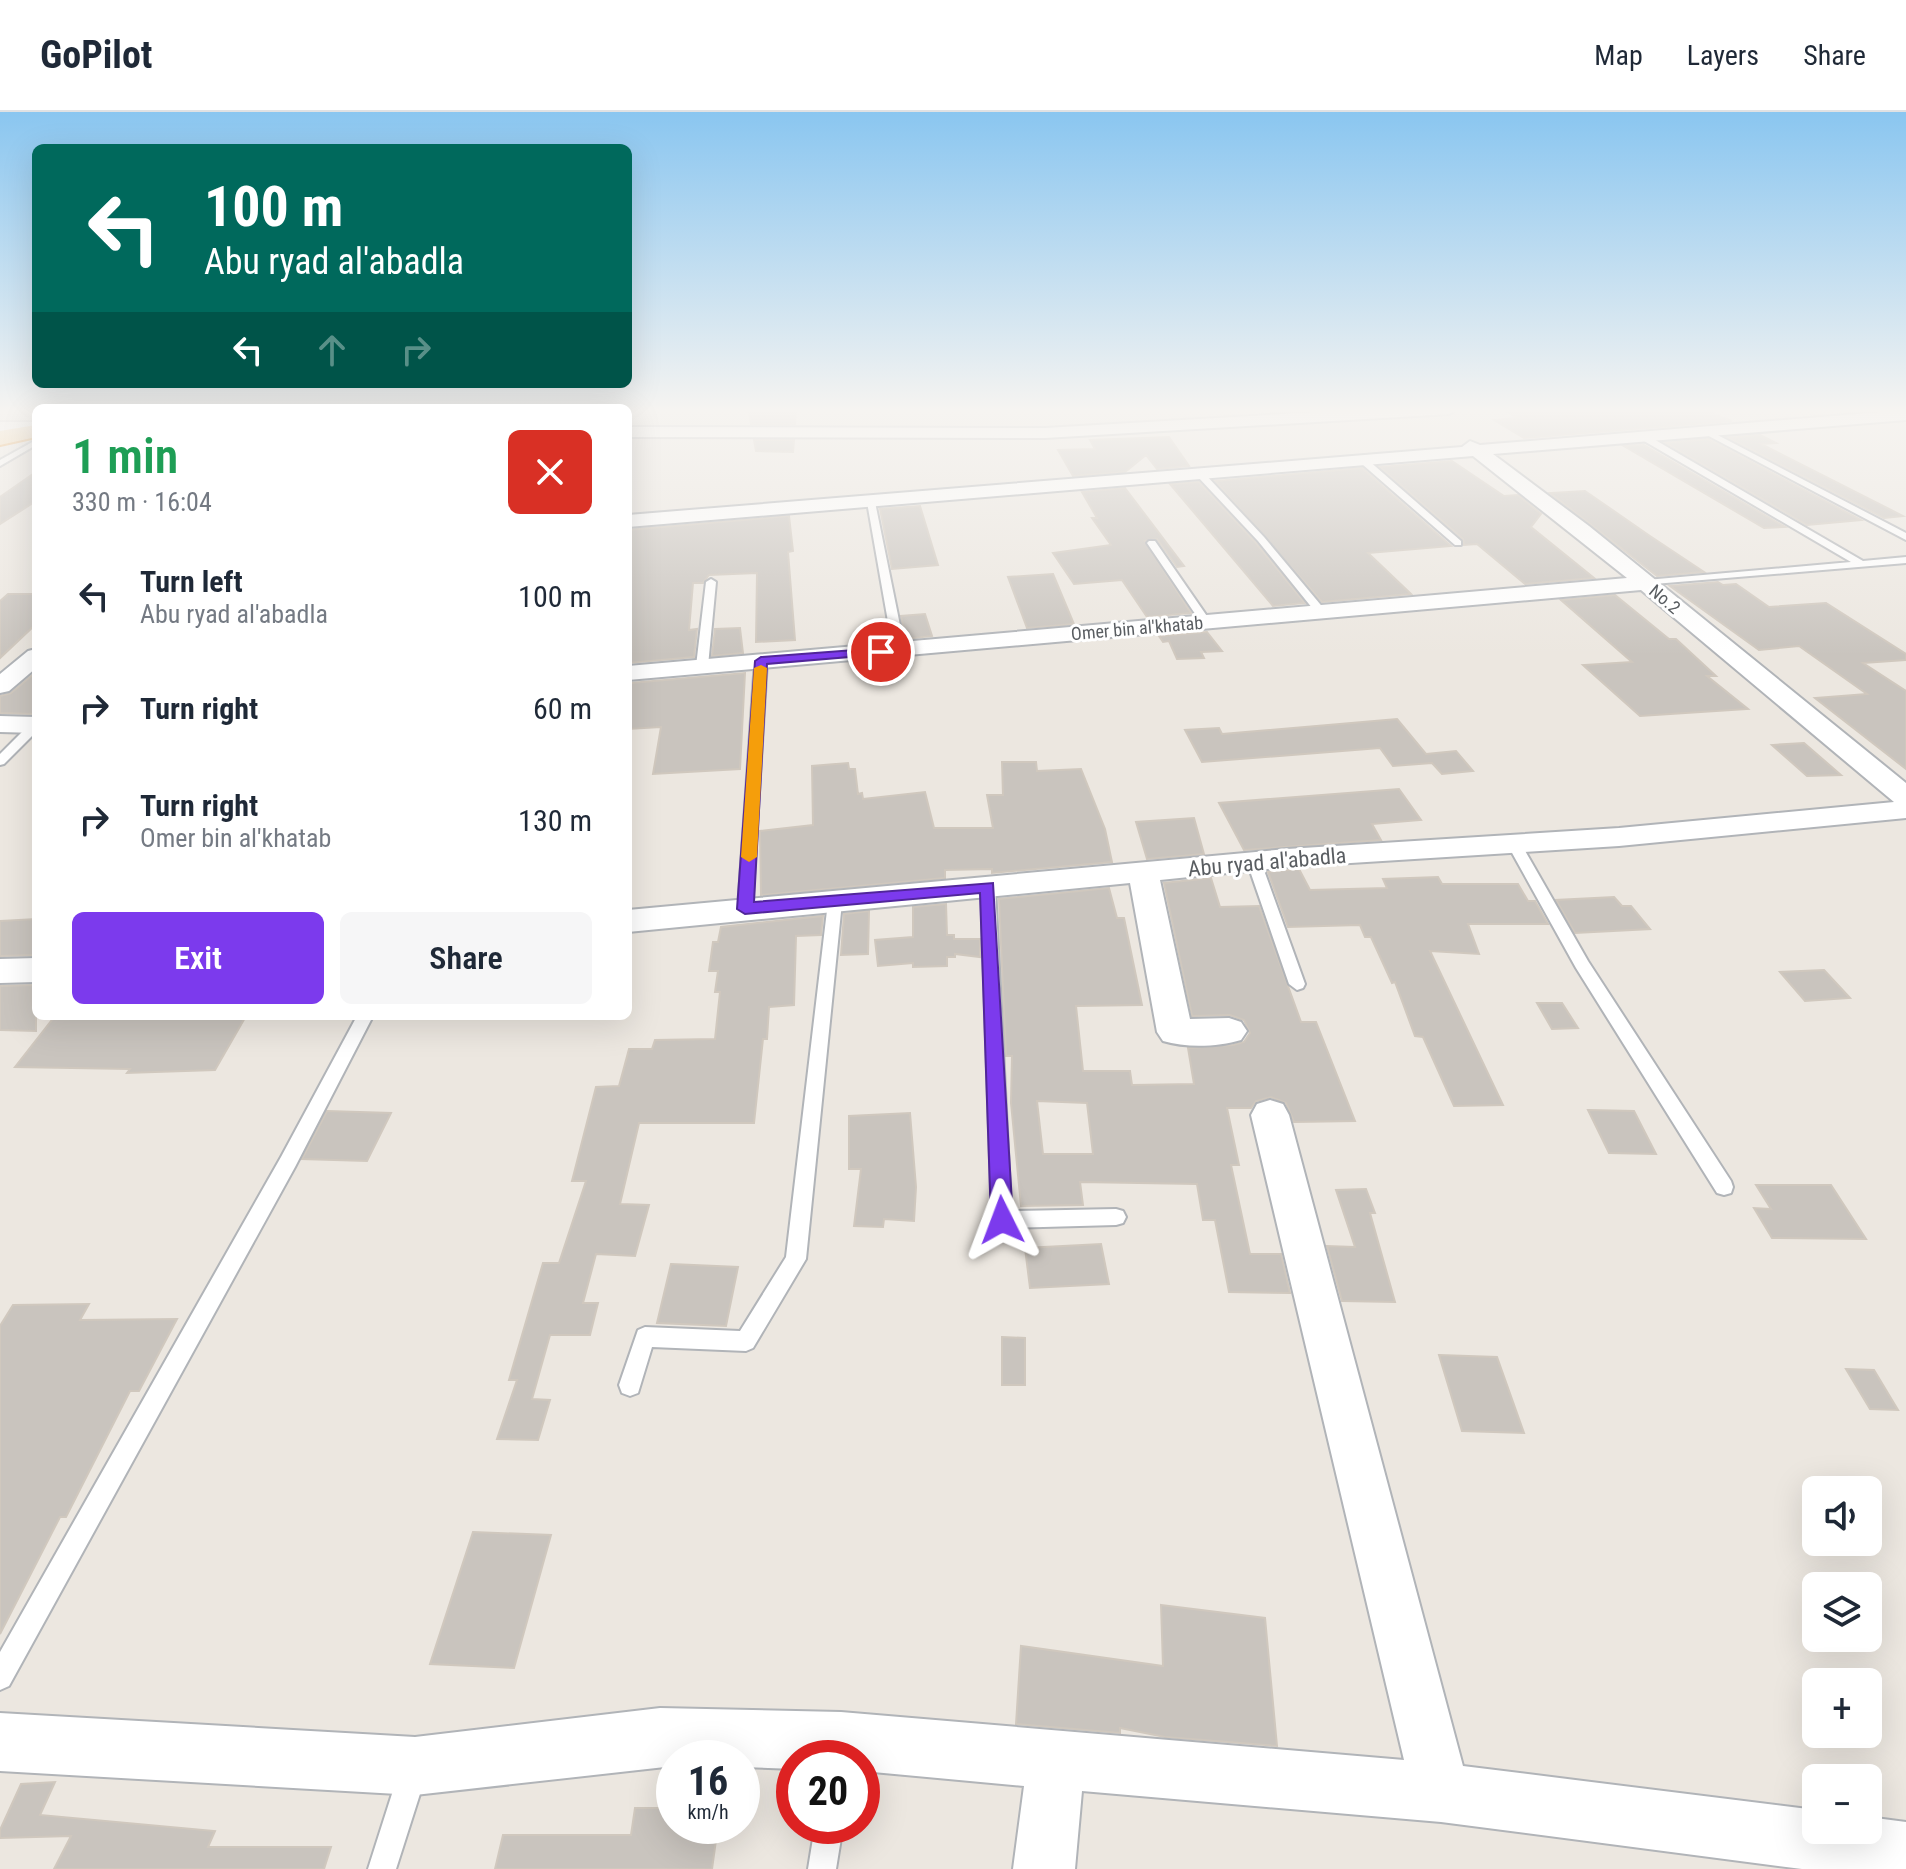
<!DOCTYPE html>
<html lang="en">
<head>
<meta charset="utf-8">
<style>
	:root { --surface:#fff; --page:#f6f6f7; --text:#1f2937; --muted:#747a83; --line:#e0e1e3; --accent:#7c3aed }
	body { margin:0; font-family:"Roboto Condensed",sans-serif; background:var(--page); color:var(--text); height:100vh; display:flex; flex-direction:column; font-size:30px; white-space:nowrap }
	* { box-sizing:border-box; margin:0 }
	p { font-size:26px; color:var(--muted) }
	.icon { flex:none; width:44px; height:44px; fill:none; stroke:currentColor; stroke-width:2; stroke-linecap:round; stroke-linejoin:round }
	.map { position:relative; flex:1; overflow:hidden }
	.drawer { position:absolute; left:32px; top:292px; width:600px; height:616px; display:flex; flex-direction:column; background:var(--surface); border-radius:12px; box-shadow:0 8px 32px #0002 }
	.drawer>* { flex:none }
	.guide { position:absolute; left:32px; top:32px; width:600px; height:244px; border-radius:12px; box-shadow:0 8px 32px #0002; background:#00695c; color:#fff; overflow:hidden }
	.controls { position:absolute; left:1802px; top:1364px; display:grid; gap:16px }
	.controls a { display:grid; place-items:center; width:80px; height:80px; border-radius:12px; background:var(--surface); box-shadow:0 8px 32px #0002; font-size:40px }
	.speed { position:absolute; left:656px; top:1628px; display:flex; gap:16px; font-size:40px; font-weight:700; text-align:center }
	.speed>* { display:grid; place-content:center; width:104px; height:104px; border-radius:50%; background:var(--surface); box-shadow:0 8px 32px #0002; line-height:1 }
	.speed small { font-size:20px; font-weight:400 }
	.speed .limit { border:12px solid #d22; background:#fff; color:#111 }
	.pin { position:absolute; display:grid; place-items:center; width:68px; height:68px; color:#fff; margin:-34px; border:4px solid #fff; border-radius:50%; box-shadow:0 2px 8px #0007 }
	.me { position:absolute; width:88px; margin:-44px; rotate:357deg; stroke-linejoin:round; filter:drop-shadow(0 0 6px #0008) }
	.turn { display:flex; align-items:center; gap:28px; height:168px; padding:0 40px; font-size:36px }
	.turn .icon { width:104px; height:104px; stroke-width:2.5 }
	.turn b { display:block; font-size:56px; line-height:68px }
	.lanes { display:flex; align-items:center; height:76px; padding:0 40px; background:#0003; justify-content:center; gap:40px; direction:ltr }
	.lanes .off { opacity:.35 }
	.round { display:grid; place-items:center; flex:none; width:84px; height:84px; border-radius:12px; background:var(--page) }
	.summary { display:flex; align-items:center; justify-content:space-between; height:136px; padding:0 40px }
	h1 { font-size:48px; font-weight:600; line-height:60px; color:#1e9e55 }
	.primary-button { display:flex; gap:16px; margin-top:auto; padding:16px 40px }
	.primary-button a { flex:1; height:92px; border-radius:12px; background:var(--accent); color:#fff; font-size:32px; font-weight:600; line-height:92px; text-align:center }
	.primary-button a+a { background:var(--page); color:var(--text) }
	ul { padding:0; list-style:none }
	li { display:flex; align-items:center; gap:24px; height:112px; padding:0 40px }
	li div { flex:1 }
	li b { display:block; font-size:30px }
	li em { font-style:normal }
	header { display:flex; align-items:center; gap:48px; box-sizing:border-box; height:112px; padding:0 40px; background:var(--surface); border-bottom:2px solid var(--line) }
	header strong { font-size:38px }
	nav { display:flex; gap:44px; margin-inline-start:auto; font-size:28px }
	.map>svg:first-child { display:block }
</style>
</head>
<body>
<header>
<strong>GoPilot</strong>
<nav><a>Map</a><a>Layers</a><a>Share</a></nav>
</header>
<div class="map">
<svg width="1906" height="1757" viewBox="0 0 1906 1757">
	<rect width="100%" height="100%" fill="#ece7e0"/>
	<path fill="#c9c4be" stroke="#d0c8be" stroke-width="2" fill-rule="evenodd" d="M1550,297h150l32,12 -208,17 -30,-18 24,-2 -11,-6z
		M796,299l-1,13h-44l-2,-12z
		M1760,323l16,8 -15,1 142,72 -19,2 -155,-80z
		M1169,325l20,29 -32,3 -11,-14 -21,17 -52,4 -15,-26 37,-1 -5,-9z
		M1708,327l153,81 -54,5 -141,-82z
		M754,328h40l-1,12 -37,-1z
		M1644,333l141,82 -21,1 -140,-82z
		M1452,349l52,35 14,-1 23,19 -10,13 63,51 -69,6 -48,-40 -13,1 -1,-6 -83,-72z
		M1362,356l89,78 -83,7 43,41 -89,8 -107,-121z
		M36,360v29l-36,23v-27z
		M1199,370l57,61 49,60 -32,3 -103,-122z
		M1125,376l59,78 -7,1 -20,-28 -12,2 46,72 -44,4 -25,-37 -48,4 -21,-31 58,-8 -19,-27h5l-15,-26z
		M1585,379l65,45 54,36 -47,4 -107,-83z
		M920,394l18,59 -46,4 -12,-60z
		M789,404l4,35 -5,1 7,88 -39,2 1,-69 -48,2 -6,8h-10l-4,47 8,-1 -3,28 -66,6v-133z
		M1053,462l21,50 -47,4 -19,-51z
		M1718,470l5,3 13,-1 33,23 57,-4 80,51v6l-43,3 43,28v78l-91,-71 52,-4 -68,-48 -40,4 -89,-64z
		M8,482h28v30l-36,34v-57z
		M1615,483l54,44h7l40,37h-9l41,33 -108,7 -57,-51 49,-3 -71,-62z
		M925,502l7,22 -26,3 -5,-23z
		M740,516l3,25 -31,3 3,-27z
		M1207,520l15,19 -21,1 3,6 -27,1 -8,-18 -6,1 -4,-6z
		M36,560v42l-36,-1v-17l11,-3z
		M745,561l-5,96 -87,5 8,-47 -33,2 3,-46z
		M1397,607l29,35 30,-3 17,20 -31,3 -10,-11 -39,3 -13,-18 -178,14 -17,-32 34,-2 3,6z
		M1804,631l37,32 -34,1 -35,-31z
		M1002,650h34l1,9 44,-2 24,60 7,33 -120,11v-4l-47,1v8l-184,17 -1,-64 53,-6 -1,-59 36,-3 1,6h6l3,25 4,-1 1,6 62,-7 9,36h59l-6,-33h16z
		M1399,677l22,31 -49,4 9,16 -137,10 -25,-47z
		M1194,706l10,36 -57,5 -11,-37z
		M1299,757l11,21 77,-2 -4,-9 55,-2 4,7h76l10,17h7l13,23h-80l11,30 -49,-3 73,154 -49,1 -31,-69 -8,-1 -20,-54 -3,1 -21,-46h-6l-5,-12 -72,2 -20,-55z
		M1211,766l9,29 39,-1 42,116h15l39,99 -61,1 -8,-19 -15,-6 -15,4 -5,7h-24l12,57h-8l19,89h31l9,39 -61,-1 -14,-72h-12l-6,-36 -117,-2 3,23 -62,1 -10,-103 1,-47h-6l-7,-157 110,-11 8,30h7l18,87 -66,1 7,65h47l2,14 62,-1 -6,-36 45,-3 11,-3 6,-9 -6,-13 -14,-5 -38,1 -28,-133zM1037,989l50,2 6,51h-50z
		M1614,785l8,9h9l19,23 -75,4 -19,-33z
		M946,792l1,31h7v4h26v18l-25,-3v3h-8v9l-34,1v-4l-35,3 -3,-26 38,-3v-30z
		M869,799l-1,43 -27,1 3,-41z
		M823,804l-2,19 -25,1 -2,69 -25,2 -2,32h-4l-9,84h-115l-19,81 29,1 -14,51 -39,-2 -13,49h15l-8,32h-40l-18,64 18,1 -12,40 -41,-1 20,-59h-8l34,-117h16l27,-82h-14l24,-94 23,-1 10,-37h23l3,-9 60,-1 5,-47h-5l3,-21h-9l4,-29h5l3,-15z
		M36,807v36l-36,1v-35z
		M1824,858l26,28 -45,3 -25,-29z
		M36,873v46l-36,-1v-44z
		M1537,891h25l16,25 -26,1z
		M55,904h191l-31,54 -88,3 3,-4 -115,-2z
		M1588,998l46,1 22,43 -47,-1z
		M327,999l64,2 -24,48 -65,-2z
		M910,1001l6,74 -2,34 -30,-2 -1,8 -29,-1 7,-57h-12v-53z
		M1756,1073h75l35,54 -94,-1 -18,-30 17,1z
		M1366,1077l9,24h-5l25,89 -53,-1 -15,-55 28,1 -19,-57z
		M1101,1132l8,40 -79,4 -5,-40z
		M671,1152l67,3 -12,59 -69,-3z
		M89,1192l-9,16 97,-1 -38,72h-9l-64,126h-6l-60,117v-308l13,-21z
		M1002,1225l23,1v47h-23z
		M1439,1243l58,2 27,76 -62,-2z
		M1846,1257l28,1 24,40 -28,-1z
		M473,1420l78,3 -37,133 -84,-4z
		M1161,1493l104,13 12,128 -112,-9 -45,-9v5l-104,-9 5,-78 142,20z
		M55,1670l-15,33 175,16 -7,16h123l-7,22h-270l17,-33 -71,2v-8l21,-46z
		M635,1696h39v18h44l-6,43h-217l8,-34h128z"/>
	<g fill="none" stroke-linecap="round" stroke-linejoin="round">
		<defs>
			<path id="lane" d="M1706,317l200,104v7l-203,-107z
				M1639,322h6l218,127 43,-4v6l-264,22 -1,-2 5,-3 205,-18 -212,-124z
				M36,328v5l-36,21v-6z
				M1362,348h6l93,81v4h-6l-93,-81z
				M1198,361h6l60,64 61,73v4h-8l-59,-73 -60,-64z
				M871,387l4,3 30,148 -6,3 -6,-3 -26,-148z
				M1149,429h6l56,81 -1,2h-8l-55,-81z
				M711,467l5,3 -8,84 -6,3 -6,-3 10,-84z
				M761,546l6,3 -15,248 -7,5 -7,-5 17,-248z
				M36,609v11l-32,32 -4,1v-11l32,-32z
				M1513,726l7,4 68,119 143,220 2,6 -2,6 -7,2 -7,-2 -141,-225 -70,-126z
				M1254,746l7,4 44,122 -2,4 -6,2 -8,-6 -42,-122z
				M988,770l7,5 16,324 105,-2 7,2 3,6 -3,6 -7,2 -114,3 -7,-2 -3,-6 -11,-333z
				M835,785l7,5 -36,357 -53,89 -7,3 -94,-4 -14,46 -8,3 -8,-3 -3,-8 19,-55 7,-3 95,4 46,-74 42,-355z
				M357,904h16l-78,151 -286,519 -9,4v-38l281,-495z
				M412,1649l10,4 4,10 -30,94h-28l30,-94 4,-10z
				M815,1714h28l-7,43h-28z"/>
			<path id="street" d="M1369,297h88l-8,5 -404,24 -417,-1v-10l417,1z
				M1906,298v10l-413,34 96,72 317,257v35l-287,28 -332,21 -127,13 30,139 39,-1 12,4 6,9 -6,9c-23,7 -55,8 -78,1l-6,-9 -27,-149 -502,49v-22l659,-61 332,-21 275,-26 -253,-212 -1013,90v-14l999,-88 -154,-122 -845,71v-12l834,-68 8,-6 10,4z
				M0,310h36v10h-36z
				M36,537v19l-27,23 -9,2v-19l28,-23z
				M0,604l36,1v16l-36,-1z
				M36,846v24l-36,1v-24z
				M1270,988l13,4 6,11 174,651 353,44v20h52v-13l38,5v47h-104l-361,-47 -359,-31 -7,78h-62l11,-83 -162,-15v-13h-68v11l-52,-2v-9h-68v8l-259,29 -415,-24v-58l415,24 245,-29 181,4 563,48 -153,-645 6,-11z"/>
			<path id="highway" d="M36,313v12l-36,8v-14z"/>
		</defs>
		<use href="#lane" stroke="#b1b4b8" stroke-width="4"/>
		<use href="#street" stroke="#b1b4b8" stroke-width="4"/>
		<use href="#highway" stroke="#e78204" stroke-width="4"/>
		<use href="#lane" fill="#fff" fill-rule="evenodd"/>
		<use href="#street" fill="#fff" fill-rule="evenodd"/>
		<use href="#highway" fill="#fbce87" fill-rule="evenodd"/>
	</g>
	<linearGradient id="sky" x2="0" y2="1"><stop stop-color="#8ac6f0"/><stop offset="0.55" stop-color="#f6f4f1"/><stop offset="1" stop-color="#f6f4f1" stop-opacity="0"/></linearGradient>
	<rect width="1906" height="543" fill="url(#sky)"/>
	<path fill="#7c3aed" stroke="#51269a" stroke-width="2" d="M881,536l6,4 -2,2 -118,10 -13,238 239,-19 20,337 -3,7 -8,3 -8,-3 -3,-7 -11,-327 -235,21 -8,-5 18,-248 6,-4z"/>
	<path fill="#f59e0b" d="M761,553l6,3 -10,189 -8,5 -8,-5 13,-189z"/>
	<g text-anchor="middle" dominant-baseline="central" stroke-width="6" stroke-linejoin="round" paint-order="stroke">
		<g font-size="18" fill="#595d61" stroke="#fff">
			<text transform="translate(1665 487) rotate(40)">No.2</text>
			<text transform="translate(1137 516) rotate(-5)">Omer bin al'khatab</text>
		</g>
		<g font-size="22" fill="#595d61" stroke="#fff">
			<text transform="translate(1267 750) rotate(-5)">Abu ryad al'abadla</text>
		</g>
	</g>
</svg>
<div class="controls">
<a><svg class="icon" aria-label="sound" viewBox="0 0 24 24"><path d="M4 9h4l5-4v14l-5-4H4zM17 9q2 3 0 6"/></svg></a>
<a><svg class="icon" aria-label="layers" viewBox="0 0 24 24"><path d="M12 4l9 5-9 5-9-5zM3 14l9 5 9-5"/></svg></a>
<a>+</a>
<a>−</a>
</div>
<div class="speed"><div>16<small>km/h</small></div><div class="limit">20</div></div>
<div class="pin" style="left:881px;top:540px;background:#d93025"><svg class="icon" aria-label="arrive" viewBox="0 0 24 24"><path d="M6 21V4h12l-3 4 3 4H6"/></svg></div>
<svg class="me" style="left:1002px;top:1108px" viewBox="-20 -20 40 40"><path d="M0-17L14 15 0 8-14 15z" fill="#7c3aed" stroke="#fff" stroke-width="4"/></svg>
<div class="guide">
<div class="turn"><svg class="icon" aria-label="left" viewBox="0 0 24 24"><path d="M17 20v-9H6M10 6l-5 5 5 5"/></svg><div><b>100 m</b>Abu ryad al'abadla</div></div>
<div class="lanes"><svg class="icon" aria-label="left" viewBox="0 0 24 24"><path d="M17 20v-9H6M10 6l-5 5 5 5"/></svg><svg class="icon off" aria-label="ahead" viewBox="0 0 24 24"><path d="M12 20V5M6 11l6-6 6 6"/></svg><svg class="icon off" aria-label="right" viewBox="0 0 24 24"><path d="M7 20v-9h11M14 6l5 5-5 5"/></svg></div>
</div>
<section class="drawer">
<div class="summary"><div><h1>1 min</h1><p>330 m · 16:04</p></div><a class="round" style="background:#d93025;color:#fff"><svg class="icon" aria-label="close" viewBox="0 0 24 24"><path d="M6 6l12 12M18 6L6 18"/></svg></a></div>
<ul>
<li><svg class="icon" aria-label="left" viewBox="0 0 24 24"><path d="M17 20v-9H6M10 6l-5 5 5 5"/></svg><div><b>Turn left</b><p>Abu ryad al'abadla</p></div><em>100 m</em></li>
<li><svg class="icon" aria-label="right" viewBox="0 0 24 24"><path d="M7 20v-9h11M14 6l5 5-5 5"/></svg><div><b>Turn right</b></div><em>60 m</em></li>
<li><svg class="icon" aria-label="right" viewBox="0 0 24 24"><path d="M7 20v-9h11M14 6l5 5-5 5"/></svg><div><b>Turn right</b><p>Omer bin al'khatab</p></div><em>130 m</em></li>
</ul>
<div class="primary-button"><a>Exit</a><a>Share</a></div>
</section>
</div>
</body>
</html>
